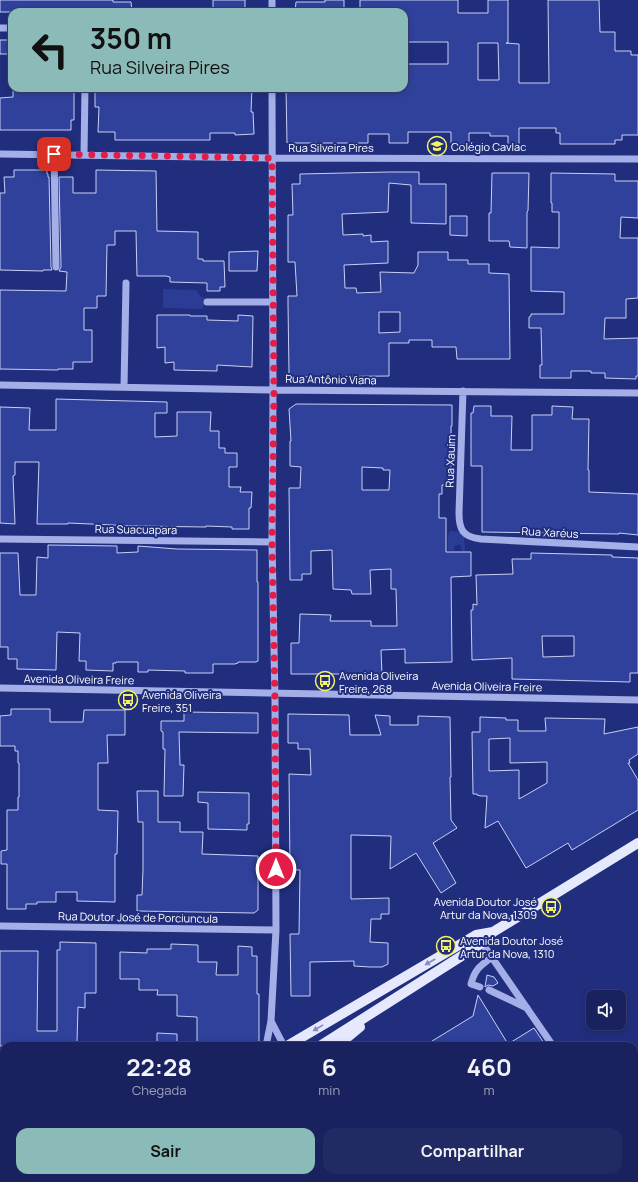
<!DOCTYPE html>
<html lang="pt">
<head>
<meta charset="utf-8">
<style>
	:root { --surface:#19225e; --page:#222a64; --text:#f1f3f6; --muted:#9fa4bc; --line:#373f73; --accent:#8bbbb9 }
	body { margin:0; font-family:Manrope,sans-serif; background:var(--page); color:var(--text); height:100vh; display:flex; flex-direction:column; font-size:15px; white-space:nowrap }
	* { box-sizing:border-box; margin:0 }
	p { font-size:13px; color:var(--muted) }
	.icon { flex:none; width:22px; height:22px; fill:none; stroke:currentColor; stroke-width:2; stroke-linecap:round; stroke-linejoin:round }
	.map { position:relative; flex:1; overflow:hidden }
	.side { position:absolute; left:0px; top:1042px; width:638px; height:140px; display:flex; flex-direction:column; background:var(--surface); border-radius:12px 12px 0 0; box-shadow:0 2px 6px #0003,0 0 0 1px var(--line) }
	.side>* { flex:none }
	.hud { position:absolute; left:8px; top:8px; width:400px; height:84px; border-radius:12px; box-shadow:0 2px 6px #0003,0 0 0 1px var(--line); background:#8bbbb9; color:#111; overflow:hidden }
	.buttons { position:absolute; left:586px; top:990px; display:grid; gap:8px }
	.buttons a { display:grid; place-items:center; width:40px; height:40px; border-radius:8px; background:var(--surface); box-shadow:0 2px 6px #0003,0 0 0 1px var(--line); font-size:20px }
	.pin { position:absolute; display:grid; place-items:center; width:34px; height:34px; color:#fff; margin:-17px; border-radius:8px; box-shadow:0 2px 6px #0006 }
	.me { position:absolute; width:44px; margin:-22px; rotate:0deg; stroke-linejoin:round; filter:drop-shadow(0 0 3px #0008) }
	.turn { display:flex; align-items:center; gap:14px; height:84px; padding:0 16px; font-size:18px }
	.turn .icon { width:52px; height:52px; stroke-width:2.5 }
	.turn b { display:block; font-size:28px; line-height:34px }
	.eta { display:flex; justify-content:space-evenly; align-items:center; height:68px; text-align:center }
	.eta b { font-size:24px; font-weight:700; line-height:28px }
	.cta { display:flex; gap:8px; margin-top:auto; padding:8px 16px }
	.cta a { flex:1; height:46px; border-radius:12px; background:var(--accent); color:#111; font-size:16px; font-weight:700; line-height:46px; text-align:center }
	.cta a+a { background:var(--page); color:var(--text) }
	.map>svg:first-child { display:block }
</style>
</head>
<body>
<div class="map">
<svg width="638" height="1182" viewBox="0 0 638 1182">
	<rect width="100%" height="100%" fill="#212e7d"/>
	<path fill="#2b3c95" d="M163,289l33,1 5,7 4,1 -1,8 -2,3 -39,-1z
		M450,531l12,1 2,6 1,13h-3l-1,-5 -1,-2 -5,2 -2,5 -5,-1v-14z"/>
	<path fill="#30419b" stroke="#c8cff5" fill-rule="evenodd" d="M0,0h113v2h18l1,10h-132z
		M213,0h32v12h-32z
		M325,0h19v12h-49l1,-10h29z
		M360,0h98v13h30v-13h20v43h-2l13,1v39h30l-1,-83h51l1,32h15v19h16v4h7v80h-16v5h-7v4h-55v-11h-4v-5h-37v16h-11v-8h-18v-3h-21v11h-18v-12h-43v11h-19v-9h-21v9h-81l-1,-55h118v-24h44v-22h-44v-30h-21v-2h-23zM478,43h20l1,37h-21z
		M0,40h12v14h-12z
		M13,88l61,1v31h-3v10h-71v-32l13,-1z
		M100,88h152l-1,24h2l1,22 -19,1v-2h-25v7h-95v-8h-17l1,-25h-4v-18z
		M14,170h33v4h1v3h1l2,90 1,3h-9v1l-43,-1v-77h5l-1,-16h10z
		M96,170l60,1 1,60 41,1v27h5v2h21l1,26h-5v4h-13v-8l-37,-1v-5l-4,-1h-29l-1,-45h-21v14h-8l-1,51h-9v12h-13v22h8v32h-19v7h-15v1l-58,-1v-79l66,1 1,-19 -8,-1 2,-4 -2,-90h14v16h23z
		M389,172h30v12h27v40l-35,-1v-38l-22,-2 -1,29 -46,2 1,21 20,-1v2l8,-1v7l17,-1v22l-44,2 1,23h11l1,5 24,-1 -1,-20 34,1 4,-8v-13h30v8h20v4h21v9l20,1 1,85h-53l-1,-12h-24v-7h-23v3h-20v33l-95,1 -5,-4 -1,-69v-8h9l-2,-34h-7v-47h5l-1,-31h8v-10zM379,312h21v20l-21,1z
		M492,173h37l-1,38 -1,1v36l-17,-1 -1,-6h-20v-28h2z
		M551,173l64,1v7h23v37l-17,-1 -1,21h18v60l-12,1v19h-21l-1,21 34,-1v38h-2v3l-31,-1v-5h-14v-2h-20v7h-31v-13h2l-1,-37h-12v-11l2,-1v-2h33v-22l-33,-1v-44l28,1v-36h-7v-9h-1z
		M450,216h17v20l-17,-1z
		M258,251l-1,20h-28v-19z
		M157,315h33v1h17v4l31,1v-6l15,1 -1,51 -35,-2v6l-43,-1v-8l-9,1v-16l-8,1z
		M56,399l111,3v11h-12v24l22,-1v-24h34l-1,19h9v17h6v5h12v14h-8v20h12l-1,5h12l-1,16h-2v21h-17v-2l-26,-1v1l-71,-1 -67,-3v1h-31l2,-62h-24v13l-2,1 2,48 -15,-1v-116l30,1 -1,22h27z
		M296,404l156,1v21h-1v59h-9v9h-3v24h7v34h25v24l-20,1 1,85 -47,1v-14l-24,1 1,25h-10v2l-31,-1v-2h-50v-31h8l1,-29 31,1 -1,6h41v5h26l-1,-37h-5v-20l-21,1 1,24h-19l-1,-4 -18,-1 -1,-39 -21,1v23h-9v6h-12l-1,-92h11l1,-21 -11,-1v-25h1l-2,-32zM362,467l21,1v2h7l-1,20h-27z
		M474,406h17v10h21l-1,34h21v-35h20v-9l21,1 -1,12h17l-1,51h1v22l49,2v41l-19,-2v1l-137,-2v-66h-11v-53h2z
		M48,545l69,1v7l21,-1v-6l39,3 80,1v32h1v79l-2,1h-18v1l-3,1h-22v9h-28v-2l-37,-1v2h-10v-10h-22v1h-3v8l-27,-1v-9h-7l1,-28 -23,-1 -1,38 -39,-1v-10h-9v-12h-8v-94h18l2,42h16l1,-38 11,1z
		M531,553l81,2v2l26,1v115h-8v9l-118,-3v-21l-40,2 -1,-50h2v-6l4,1 -1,-30 37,-1 -1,-15h19zM542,636h32v20l-31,1z
		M11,709h39v13h33l1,-12h41v25h-18l1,28h-10v47l20,1 -1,43h-2v48l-38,-1v-9h-21v10h-19v2h-11v5h-19v-45h-6v-13l6,-1v-40h11v-13h1v-34h-1v-12h-3v-5h-15v-30l11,-1z
		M184,712l74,1v20l-79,-1 1,33h4l-1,31h-19l1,-47h-2v-17l-2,-1v-10h23z
		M288,714l61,1 1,20h31l-6,-20 15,1v9h28v-9l32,1 1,60h-1l1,43 6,8 -24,15 23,40 -15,10 -25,-40 -26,16 1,-33 -40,-1v64l38,-1v16h-8v5h-10l-1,23 18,1v21l-6,3h-12l-16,-1v-5l-44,1v34h-19l-1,-62h9l1,-64h-10l-1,-96 22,1 -1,-26h-12v-6h-10z
		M480,717l26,1v2h12v11h28l-1,-13 60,1 -1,15 34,-7v27l-9,6 1,3h-2l10,17v30l-66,40 -4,-7 -42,25 -28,-47 -13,7 2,-32h-6l-4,-1v-1h-4l-1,-62h8zM510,738v25l37,-1v21l-28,16v-29l-30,1v-32z
		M137,791h21v31h22v10h23l-1,22 56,2v54l-4,3 -117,-2v-16h5l1,-26v-47h-5z
		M198,792l51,1v31h-2v6l-39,-1v-26l-10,-1z
		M60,942l36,1v50h-11v15l-7,-1 -1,36h-4v3h-16v-3l-41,-1 1,4h-17v-95h38l-1,80h20v-81h3z
		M171,944l27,1v17h19l-1,13h22v-29l14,1v9h5v38h2v48h-21v4h-41v-29l-20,-1v-21h-20l1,-5h-19v-11h-19v-27l27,1v-4h24z
		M487,975l7,2 4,6 -5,3 -5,-1 -3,2z
		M478,995l30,49 26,-16 12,18h-122l49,-30z
		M157,1033l20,1v12h-20z"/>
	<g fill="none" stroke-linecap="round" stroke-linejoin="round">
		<path stroke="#a4afe7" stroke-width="7" d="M272,0v12
			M0,28h12
			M0,154l272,4 366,1
			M54,154l2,113
			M84,154l1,-66
			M207,302h66
			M0,385l273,5 365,3
			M124,387l2,-104
			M463,391l-4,122c0,17 4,24 22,26l157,8
			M0,539l272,3
			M0,688l638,12
			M0,926l276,4
			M482,943l71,103
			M480,987l-9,-3c4,-15 9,-18 21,-27
			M489,990l38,18
			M271,1021l13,25
			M266,1046l5,-25 5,-91 -1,-229 -3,-159 1,-152 -1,-302
			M634,1136l4,2
			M0,1150l1,6
			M246,1178l2,4"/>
		<path stroke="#e6e8fd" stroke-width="10" d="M287,1046l189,-111 17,-3
			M320,1046l162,-103 11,-11 145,-89
			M337,1046l23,-19
			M298,1178l1,4
			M317,1178l1,4
			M72,1182l7,-4"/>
	</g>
	<defs><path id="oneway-solid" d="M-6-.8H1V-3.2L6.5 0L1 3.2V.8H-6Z"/></defs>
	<g fill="#848bbd">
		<use href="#oneway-solid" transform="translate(430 962) rotate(150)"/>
		<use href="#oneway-solid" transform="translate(318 1028) rotate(149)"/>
	</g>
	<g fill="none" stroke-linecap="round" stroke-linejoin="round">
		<path stroke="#e11d48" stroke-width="7" stroke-dasharray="0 12.6" d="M54,154l218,4 2,232 -2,152 3,159 1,168"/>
	</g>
	<defs>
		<symbol id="school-ring" viewBox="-11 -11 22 22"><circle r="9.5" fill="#212e7d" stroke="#f3f365" stroke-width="1.5"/><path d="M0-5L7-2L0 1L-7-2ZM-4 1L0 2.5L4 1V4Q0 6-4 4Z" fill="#f3f365"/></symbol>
		<symbol id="bus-ring" viewBox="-11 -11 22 22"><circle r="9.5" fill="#212e7d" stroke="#f3f365" stroke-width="1.5"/><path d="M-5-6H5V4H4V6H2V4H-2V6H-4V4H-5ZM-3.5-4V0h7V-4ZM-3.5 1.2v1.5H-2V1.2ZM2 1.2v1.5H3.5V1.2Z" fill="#f3f365"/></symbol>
	</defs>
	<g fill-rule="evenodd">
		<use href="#school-ring" x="426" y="135" width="22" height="22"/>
		<use href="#bus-ring" x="314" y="670" width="22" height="22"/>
		<use href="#bus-ring" x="117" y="689" width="22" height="22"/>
		<use href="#bus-ring" x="540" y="896" width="22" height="22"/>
		<use href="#bus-ring" x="435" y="935" width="22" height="22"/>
	</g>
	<g text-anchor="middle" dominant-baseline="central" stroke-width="4" stroke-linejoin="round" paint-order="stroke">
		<g font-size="11" fill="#fff" stroke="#212e7d" text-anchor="start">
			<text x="451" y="146">Colégio Cavlac</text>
			<text x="339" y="675">Avenida Oliveira<tspan x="339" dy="13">Freire, 268</tspan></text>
			<text x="142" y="694">Avenida Oliveira<tspan x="142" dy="13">Freire, 351</tspan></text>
			<text x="537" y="901" text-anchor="end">Avenida Doutor José<tspan x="537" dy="13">Artur da Nova, 1309</tspan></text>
			<text x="460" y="940">Avenida Doutor José<tspan x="460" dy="13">Artur da Nova, 1310</tspan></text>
		</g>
		<g font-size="11" fill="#fff" stroke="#212e7d">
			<text x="331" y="147">Rua Silveira Pires</text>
			<text transform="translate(331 379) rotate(1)">Rua Antônio Viana</text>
			<text transform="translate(450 461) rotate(-88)">Rua Xauim</text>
			<text transform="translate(136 529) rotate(1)">Rua Suacuapara</text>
			<text transform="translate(550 532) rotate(3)">Rua Xaréus</text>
			<text transform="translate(79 679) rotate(1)">Avenida Oliveira Freire</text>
			<text transform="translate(487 686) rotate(1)">Avenida Oliveira Freire</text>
			<text transform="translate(138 917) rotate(1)">Rua Doutor José de Porciuncula</text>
		</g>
	</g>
</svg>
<div class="buttons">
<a><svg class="icon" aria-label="sound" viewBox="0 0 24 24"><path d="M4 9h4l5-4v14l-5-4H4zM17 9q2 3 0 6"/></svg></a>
</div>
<div class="pin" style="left:54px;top:154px;background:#d93025"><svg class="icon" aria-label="arrive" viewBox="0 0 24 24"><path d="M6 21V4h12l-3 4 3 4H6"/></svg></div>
<svg class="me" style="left:276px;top:869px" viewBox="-20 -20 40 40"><circle r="17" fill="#e11d48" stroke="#fff" stroke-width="3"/><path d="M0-11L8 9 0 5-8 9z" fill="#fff"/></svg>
<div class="hud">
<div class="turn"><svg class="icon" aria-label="left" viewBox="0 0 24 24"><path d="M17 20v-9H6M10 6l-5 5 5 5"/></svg><div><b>350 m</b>Rua Silveira Pires</div></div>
</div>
<section class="side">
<div class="eta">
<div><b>22:28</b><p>Chegada</p></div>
<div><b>6</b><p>min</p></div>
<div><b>460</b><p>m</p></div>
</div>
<div class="cta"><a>Sair</a><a>Compartilhar</a></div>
</section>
</div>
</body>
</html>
